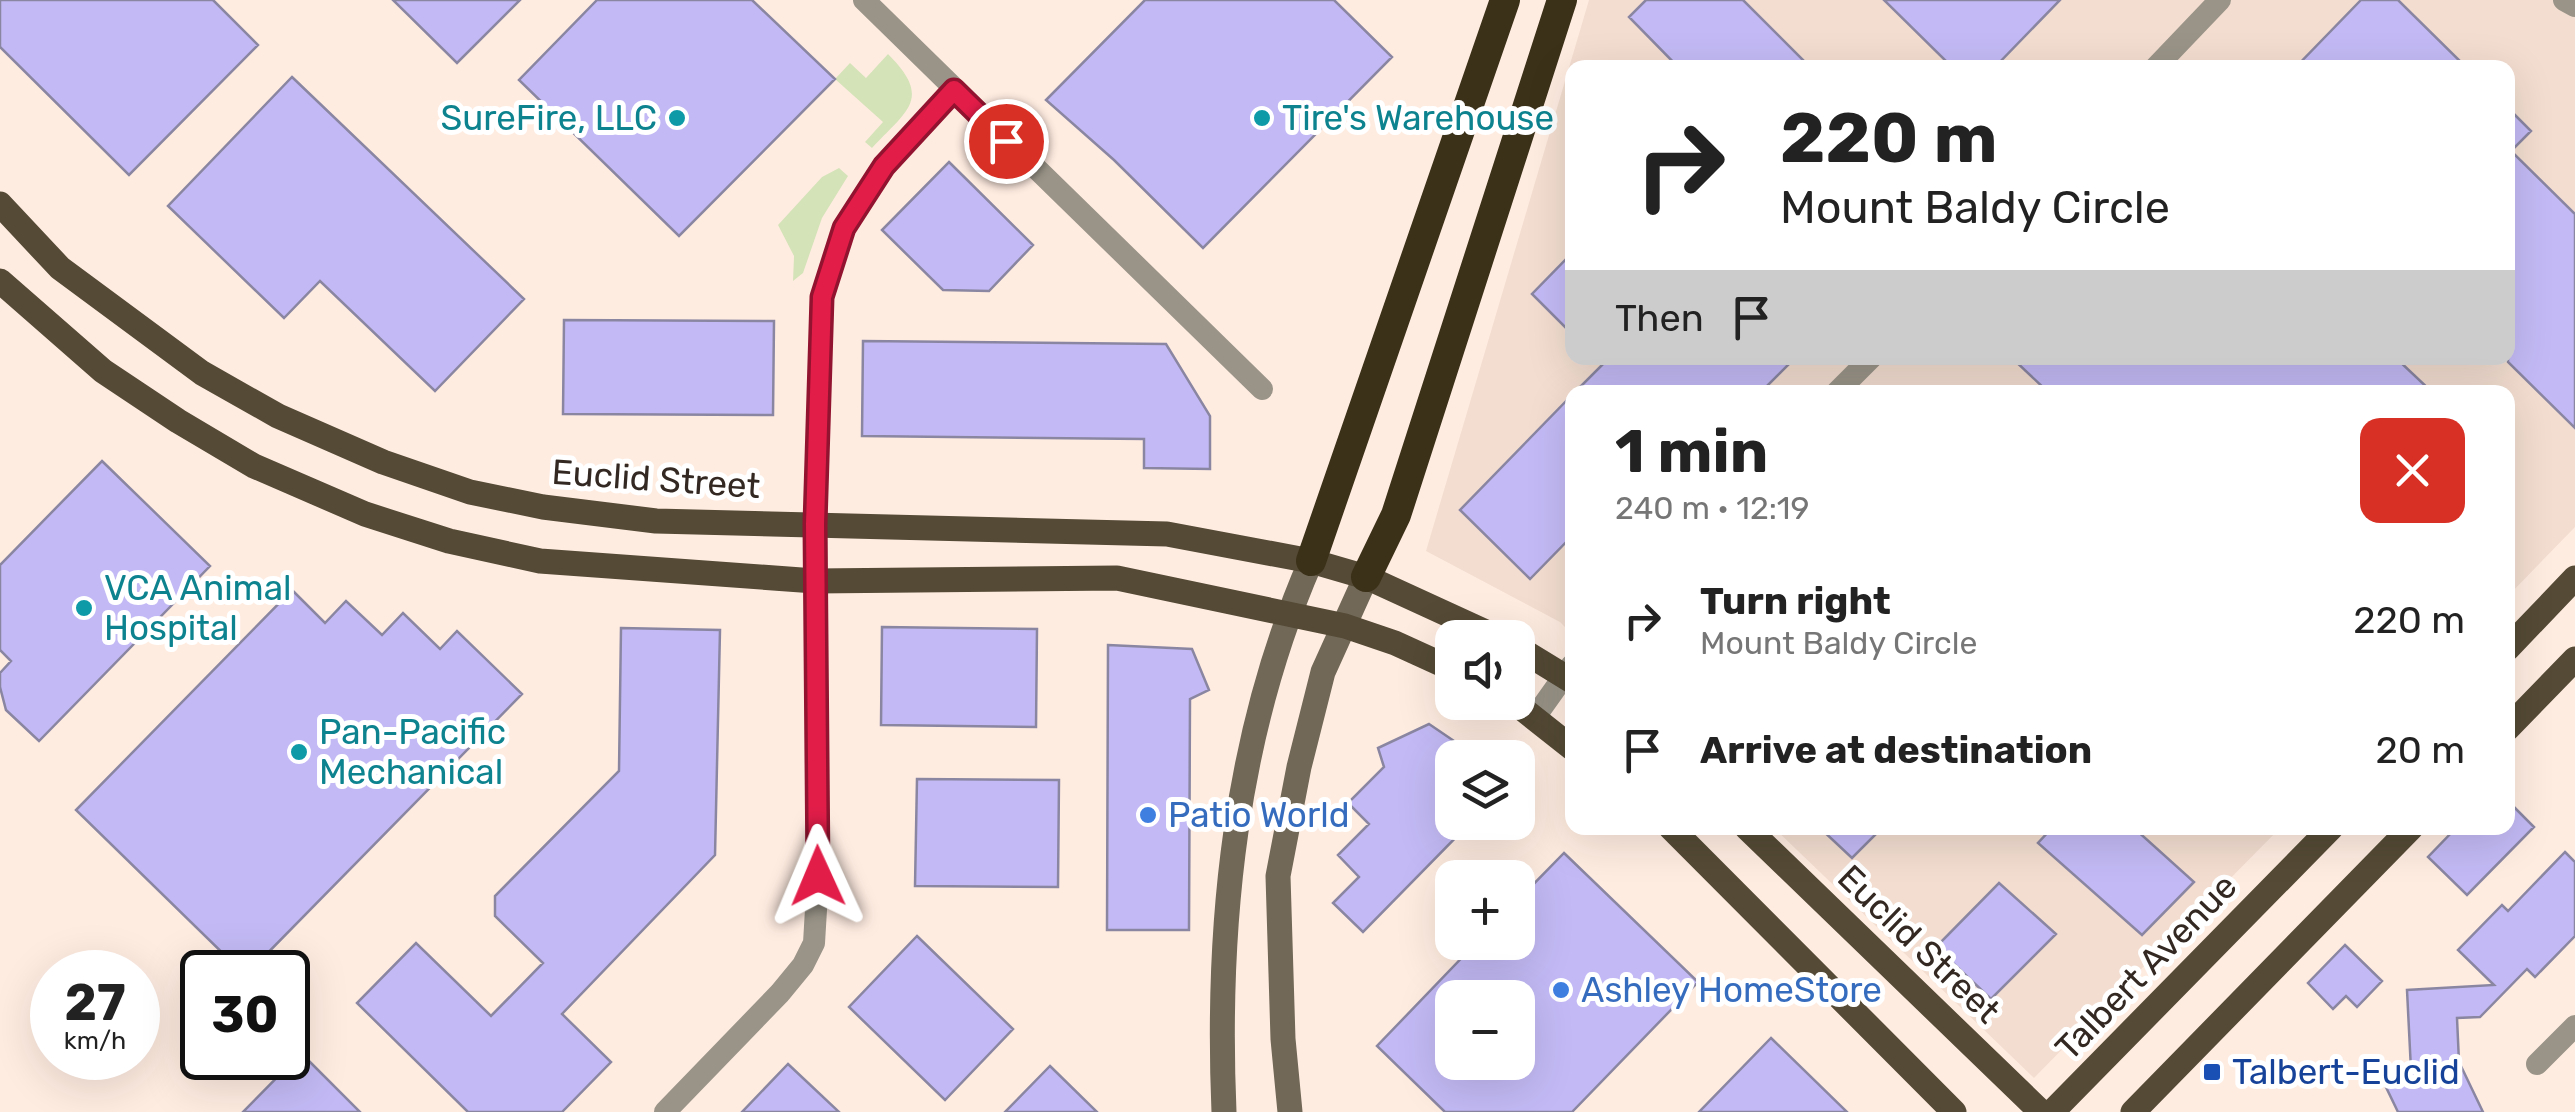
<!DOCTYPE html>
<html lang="en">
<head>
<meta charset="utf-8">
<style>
	:root { --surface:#fff; --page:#f6f6f6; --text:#222; --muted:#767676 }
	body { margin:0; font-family:Rubik,sans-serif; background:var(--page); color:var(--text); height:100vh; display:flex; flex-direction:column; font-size:38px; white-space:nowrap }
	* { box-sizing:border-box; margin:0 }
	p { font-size:32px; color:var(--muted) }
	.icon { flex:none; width:55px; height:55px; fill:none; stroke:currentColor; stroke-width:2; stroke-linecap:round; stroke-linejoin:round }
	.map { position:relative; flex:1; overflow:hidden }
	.sheet { position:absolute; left:1565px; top:385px; width:950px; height:450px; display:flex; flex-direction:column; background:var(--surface); border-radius:20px; box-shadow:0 10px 40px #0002 }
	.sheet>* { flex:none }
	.banner { position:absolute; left:1565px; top:60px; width:950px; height:305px; border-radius:20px; box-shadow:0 10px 40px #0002; background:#fff; color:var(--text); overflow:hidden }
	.tools { position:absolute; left:1435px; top:620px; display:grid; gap:20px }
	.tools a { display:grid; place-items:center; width:100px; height:100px; border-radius:20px; background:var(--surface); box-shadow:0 10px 40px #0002; font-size:50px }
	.speed { position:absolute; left:30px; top:950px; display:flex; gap:20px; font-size:50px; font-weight:700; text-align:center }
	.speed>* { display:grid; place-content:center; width:130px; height:130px; border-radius:50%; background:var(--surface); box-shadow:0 10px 40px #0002; line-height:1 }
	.speed small { font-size:25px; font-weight:400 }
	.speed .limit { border:5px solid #111; border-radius:15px; background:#fff; color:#111 }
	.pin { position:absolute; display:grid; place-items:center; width:85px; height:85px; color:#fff; margin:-42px; border:5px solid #fff; border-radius:50%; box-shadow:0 2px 10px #0007 }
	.me { position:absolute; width:110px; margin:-55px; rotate:359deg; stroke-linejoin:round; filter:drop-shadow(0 0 8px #0008) }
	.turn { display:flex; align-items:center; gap:35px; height:210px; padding:0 50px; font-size:45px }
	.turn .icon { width:130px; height:130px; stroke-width:2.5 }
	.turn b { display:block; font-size:70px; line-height:85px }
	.then { display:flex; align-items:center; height:95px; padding:0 50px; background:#0003; gap:20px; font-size:38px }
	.round { display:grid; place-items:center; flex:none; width:105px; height:105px; border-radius:20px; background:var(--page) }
	.summary { display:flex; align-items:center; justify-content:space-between; height:170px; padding:0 50px }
	h1 { font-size:60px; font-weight:700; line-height:75px }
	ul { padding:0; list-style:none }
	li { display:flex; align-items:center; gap:30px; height:130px; padding:0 50px }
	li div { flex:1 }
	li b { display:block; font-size:38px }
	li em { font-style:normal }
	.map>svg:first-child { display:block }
</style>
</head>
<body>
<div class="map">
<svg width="2575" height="1112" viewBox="0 0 2575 1112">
	<rect width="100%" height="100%" fill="#ffece1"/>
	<path fill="#f3ddd0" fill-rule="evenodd" d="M1589,0h986v527l-67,69v-204h-936v242l-12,-12 -134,-71zM1572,68h936v290h-936z
		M1774,828h506l-246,250z"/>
	<path fill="#d5e3b9" d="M888,54c45,45 19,56 -16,94l-7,-6 18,-20 -48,-43 15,-16 16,15z
		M839,168l9,8 -26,42 -19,55 -10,8 1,-25 -16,-31 44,-48z"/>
	<path fill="#c3baf5" stroke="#8a86a2" stroke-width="2.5" fill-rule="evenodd" d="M0,0h213l45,45 -129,130 -129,-128z
		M393,0h127l-63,63z
		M597,0h155l83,79 -156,157 -160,-156z
		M1145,0h189l58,57 -189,191 -89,-88 -68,-60z
		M1646,0h97l68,68h-132l-50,-51z
		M1884,0h176l-66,68h-41z
		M2361,0h37l69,68h-172z
		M292,77l232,222 -89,92 -115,-110 -36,37 -116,-112z
		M2508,108l23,23 -20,20 64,63v214l-67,-66z
		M949,162l84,83 -44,46 -46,-1 -61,-60z
		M1572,253v81l-40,-40z
		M564,320l210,1 -1,94 -210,-1z
		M863,341l303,3 44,72v53l-66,-1v-29l-282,-3z
		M1609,358h186l-34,34h-186z
		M2012,358h384l36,34h-384z
		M1572,395v141l-42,43 -70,-69z
		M102,461l108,105 -171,175 -33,-31 -6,-23v-14l11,-12 -11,-11v-85z
		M292,590l33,33 21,-22 36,34 21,-22 37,36 17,-18 65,63 -273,278h-7l-166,-162z
		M882,627l155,2 -1,98 -155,-2z
		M621,628l99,2 -5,225 -153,159 49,48 -49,50h-94l-111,-109 59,-60 75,73 52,-53 -48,-47v-20l124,-125z
		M1108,645l84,4 17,41 -19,9 -1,231h-82z
		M1429,724l50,34h-27v64h19l-108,110 -30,-29 26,-26 -21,-22 31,-31 -21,-21 36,-36 -6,-19z
		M917,779l142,1 -1,107 -143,-1z
		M2508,801l26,26 -67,68 -39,-38 28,-29h52z
		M1820,828h62l-30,30z
		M2052,828h82l60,54 -52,53 -104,-92z
		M2565,852l10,10v74l-40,41 -8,-8 -47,48 -23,1 2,44 24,50h-85l-14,-29 27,-13 -4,-80 87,-5 -36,-35 44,-45 6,6z
		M1564,853l134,129 -126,130h-127l-68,-66 100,-104h41v-42zM1452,998h66v64h-66z
		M1999,883l57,51 -65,65 -55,-52z
		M917,936l96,93 -68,71 -96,-93z
		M2345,945l37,36 -25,26 -11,-11 -13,13 -25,-26z
		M1771,1038l76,74h-148z
		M301,1053l59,59h-117z
		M788,1064l51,48h-97z
		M1050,1066l47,46h-92z"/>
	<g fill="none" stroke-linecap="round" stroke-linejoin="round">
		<path stroke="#9a9488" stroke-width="22" d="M864,0l398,389
			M2564,0l11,6
			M2155,68l65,-68
			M1837,392l34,-34
			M1535,717l37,-52
			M2537,1064l38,-38
			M665,1112l115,-119 23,-28 11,-22 4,-67 -2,-398 7,-181 21,-69 39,-62 71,-76"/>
		<path stroke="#716857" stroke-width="25" d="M1224,1112c-8,-188 11,-377 87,-551
			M1290,1112l-7,-73 -5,-163 21,-109 24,-95 43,-95"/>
		<path stroke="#544a35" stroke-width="25" d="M0,204l60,64 142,105 76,43 105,46 87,30 73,15 113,14 511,13 144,27 55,16 133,61
			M0,281l103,90 75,50 76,45 111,48 84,27 91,20 275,20 302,-3 228,48 50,17 57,26
			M1518,648l54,33
			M2508,648l67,-70
			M1514,702l58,46
			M2508,728l67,-69
			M1671,828l283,284
			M1747,828l294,284
			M2052,1112l279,-284
			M2133,1112l278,-284"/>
		<path stroke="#3b3018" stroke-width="30" d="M1311,561l194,-561
			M1366,577l30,-62 166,-515"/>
	</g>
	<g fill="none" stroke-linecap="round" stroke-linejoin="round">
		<defs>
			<path id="route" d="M818,876l-3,-352 7,-227 22,-69 40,-62 70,-76 52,51"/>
		</defs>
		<use href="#route" stroke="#92132f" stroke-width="25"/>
		<use href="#route" stroke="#e11d48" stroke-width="18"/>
	</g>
	<g fill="#0f9aa8" stroke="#fff" stroke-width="4">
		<circle cx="677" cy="118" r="10"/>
		<circle cx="1262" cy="118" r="10"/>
		<circle cx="84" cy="608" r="10"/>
		<circle cx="299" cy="752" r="10"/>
	</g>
	<g fill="#3f7fe0" stroke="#fff" stroke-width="4">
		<circle cx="1148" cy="815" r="10"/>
		<circle cx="1561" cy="990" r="10"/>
	</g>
	<rect fill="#1a4fb4" stroke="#fff" stroke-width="4" x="2202" y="1062" width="20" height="20" rx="5"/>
	<g text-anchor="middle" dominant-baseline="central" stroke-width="10" stroke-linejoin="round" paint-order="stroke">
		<g font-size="35" fill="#0d838f" stroke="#fff" text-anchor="start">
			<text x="657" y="118" text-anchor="end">SureFire, LLC</text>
			<text x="1282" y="118">Tire's Warehouse</text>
			<text x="104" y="588">VCA Animal<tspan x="104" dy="40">Hospital</tspan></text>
			<text x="319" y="732">Pan-Pacific<tspan x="319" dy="40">Mechanical</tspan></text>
		</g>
		<g font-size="35" fill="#342922" stroke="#fff">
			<text transform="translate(656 479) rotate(4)">Euclid Street</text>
			<text transform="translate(1919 944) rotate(44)">Euclid Street</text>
			<text transform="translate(2146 967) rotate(-46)">Talbert Avenue</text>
		</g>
		<g font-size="35" fill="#366cbe" stroke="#fff" text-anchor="start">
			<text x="1168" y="815">Patio World</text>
			<text x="1581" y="990">Ashley HomeStore</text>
		</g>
		<g font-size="35" fill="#164399" stroke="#fff" text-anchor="start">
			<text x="2232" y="1072">Talbert-Euclid</text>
		</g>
	</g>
</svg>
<div class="tools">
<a><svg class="icon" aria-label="sound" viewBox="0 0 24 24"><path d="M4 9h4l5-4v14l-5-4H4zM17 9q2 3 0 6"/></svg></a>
<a><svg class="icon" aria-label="layers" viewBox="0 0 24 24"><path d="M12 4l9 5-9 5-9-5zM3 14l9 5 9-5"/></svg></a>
<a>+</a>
<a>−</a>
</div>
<div class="speed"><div>27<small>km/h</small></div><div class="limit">30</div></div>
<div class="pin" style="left:1006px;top:141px;background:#d93025"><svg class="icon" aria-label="arrive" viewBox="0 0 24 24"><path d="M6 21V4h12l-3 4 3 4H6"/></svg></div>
<svg class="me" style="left:818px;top:876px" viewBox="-20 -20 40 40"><path d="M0-17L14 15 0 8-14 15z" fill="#e11d48" stroke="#fff" stroke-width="4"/></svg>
<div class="banner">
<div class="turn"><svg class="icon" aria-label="right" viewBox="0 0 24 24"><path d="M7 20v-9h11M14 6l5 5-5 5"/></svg><div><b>220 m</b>Mount Baldy Circle</div></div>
<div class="then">Then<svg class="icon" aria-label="arrive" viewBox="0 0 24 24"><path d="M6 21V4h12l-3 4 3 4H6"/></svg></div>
</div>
<section class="sheet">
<div class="summary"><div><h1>1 min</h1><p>240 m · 12:19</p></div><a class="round" style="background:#d93025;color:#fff"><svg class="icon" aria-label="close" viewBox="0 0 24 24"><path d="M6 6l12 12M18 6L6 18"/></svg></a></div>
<ul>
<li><svg class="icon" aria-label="right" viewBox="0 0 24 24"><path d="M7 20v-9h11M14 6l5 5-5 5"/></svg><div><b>Turn right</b><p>Mount Baldy Circle</p></div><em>220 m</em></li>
<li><svg class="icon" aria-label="arrive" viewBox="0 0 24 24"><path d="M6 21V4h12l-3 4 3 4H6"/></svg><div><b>Arrive at destination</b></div><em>20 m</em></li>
</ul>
</section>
</div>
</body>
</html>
